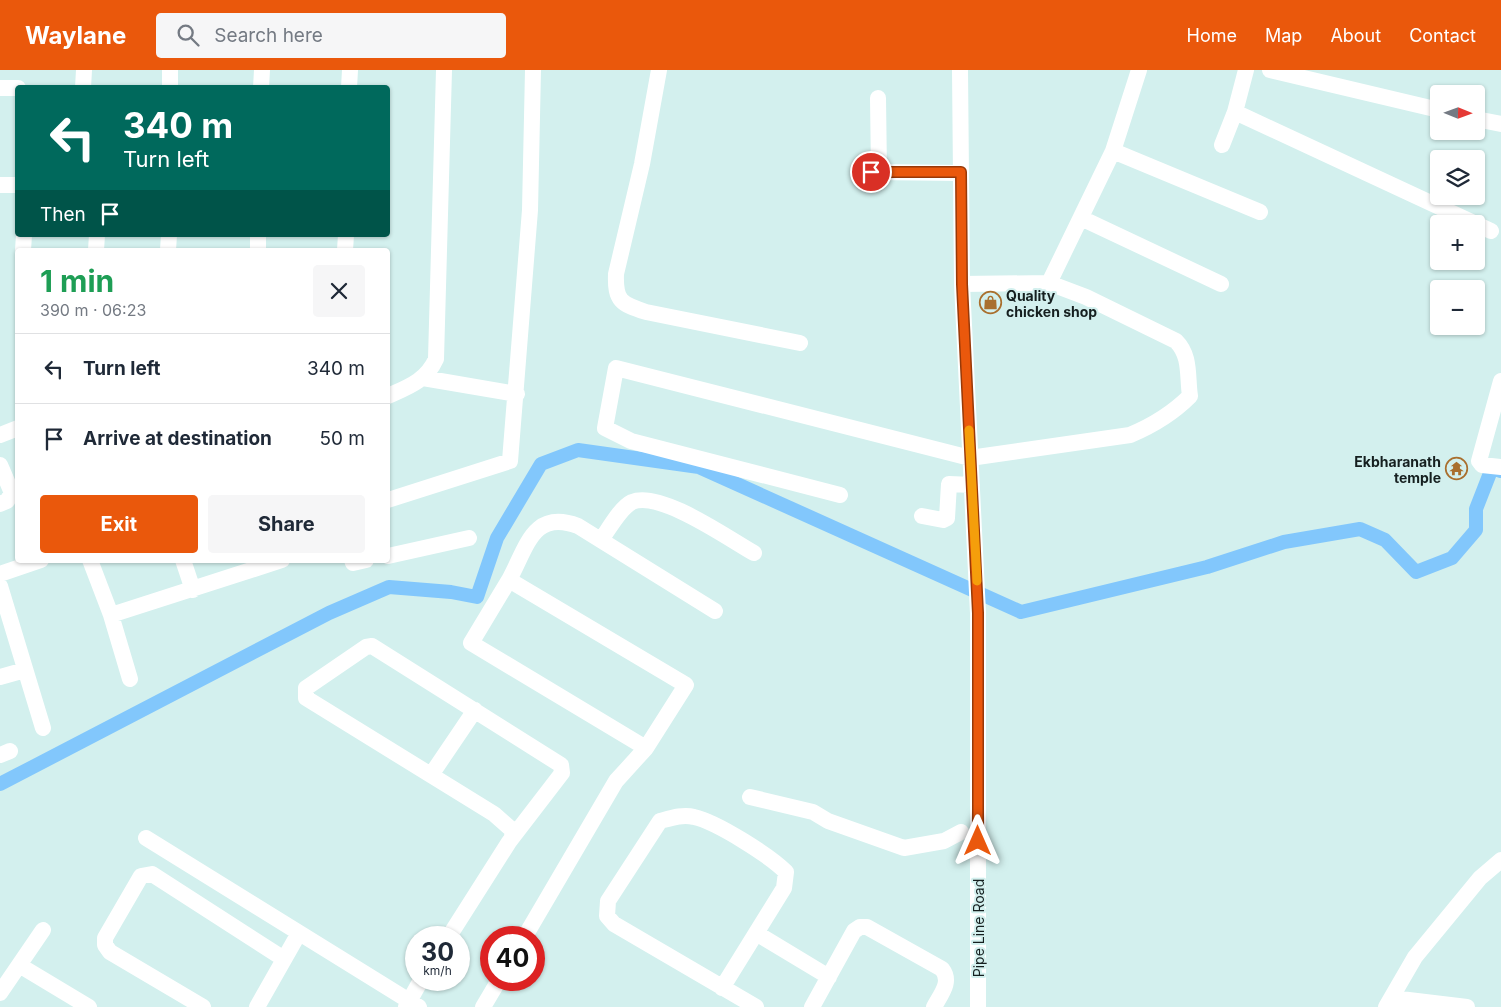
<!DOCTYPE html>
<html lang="en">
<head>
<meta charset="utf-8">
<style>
	:root { --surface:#fff; --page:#f6f6f7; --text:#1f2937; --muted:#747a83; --line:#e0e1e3; --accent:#ea580c }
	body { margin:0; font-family:Inter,sans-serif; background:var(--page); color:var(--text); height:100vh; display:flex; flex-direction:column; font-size:19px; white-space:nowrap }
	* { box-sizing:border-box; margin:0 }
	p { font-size:16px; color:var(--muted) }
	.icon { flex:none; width:28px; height:28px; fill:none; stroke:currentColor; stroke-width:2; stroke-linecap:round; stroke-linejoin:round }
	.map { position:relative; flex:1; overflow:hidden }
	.drawer { position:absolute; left:15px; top:178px; width:375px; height:315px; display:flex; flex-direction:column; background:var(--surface); border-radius:5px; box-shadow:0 1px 4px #0004 }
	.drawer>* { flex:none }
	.hud { position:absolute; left:15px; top:15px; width:375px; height:152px; border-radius:5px; box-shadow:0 1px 4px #0004; background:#00695c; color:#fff; overflow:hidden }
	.needle { width:32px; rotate:91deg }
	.controls { position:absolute; left:1430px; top:15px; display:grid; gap:10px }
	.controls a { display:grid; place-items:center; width:55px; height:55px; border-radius:5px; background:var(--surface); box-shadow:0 1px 4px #0004; font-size:25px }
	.speed { position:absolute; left:405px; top:856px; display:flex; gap:10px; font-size:25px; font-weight:700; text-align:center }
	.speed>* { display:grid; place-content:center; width:65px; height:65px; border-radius:50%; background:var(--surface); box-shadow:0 1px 4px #0004; line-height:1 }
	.speed small { font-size:12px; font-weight:400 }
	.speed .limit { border:8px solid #d22; background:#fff; color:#111 }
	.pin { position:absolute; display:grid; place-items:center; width:42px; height:42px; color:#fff; margin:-21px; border:2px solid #fff; border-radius:50%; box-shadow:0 1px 5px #0007 }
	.me { position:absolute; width:55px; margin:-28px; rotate:0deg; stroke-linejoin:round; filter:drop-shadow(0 0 4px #0008) }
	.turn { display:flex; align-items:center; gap:18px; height:105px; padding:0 25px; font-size:22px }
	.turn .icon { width:65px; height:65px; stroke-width:2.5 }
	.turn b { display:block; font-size:35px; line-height:42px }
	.then { display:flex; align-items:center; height:48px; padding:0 25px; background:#0003; gap:10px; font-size:19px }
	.round { display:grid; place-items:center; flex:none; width:52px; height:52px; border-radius:5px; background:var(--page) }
	.summary { display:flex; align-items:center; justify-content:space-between; height:85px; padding:0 25px }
	h1 { font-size:30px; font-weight:700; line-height:38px; color:#1e9e55 }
	.cta { display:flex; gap:10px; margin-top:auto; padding:10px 25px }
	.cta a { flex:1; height:58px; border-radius:5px; background:var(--accent); color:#fff; font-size:20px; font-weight:700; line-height:58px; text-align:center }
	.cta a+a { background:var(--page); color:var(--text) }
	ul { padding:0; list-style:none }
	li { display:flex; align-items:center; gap:15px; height:70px; padding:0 25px; border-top:1px solid var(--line) }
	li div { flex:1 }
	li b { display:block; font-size:19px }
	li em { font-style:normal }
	header { display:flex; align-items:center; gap:30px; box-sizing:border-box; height:70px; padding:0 25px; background:var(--accent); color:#fff }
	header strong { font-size:24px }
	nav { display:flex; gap:28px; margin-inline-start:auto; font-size:18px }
	.search { width:350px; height:45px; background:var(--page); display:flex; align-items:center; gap:12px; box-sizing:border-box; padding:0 18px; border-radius:5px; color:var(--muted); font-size:19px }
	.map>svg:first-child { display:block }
</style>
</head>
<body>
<header>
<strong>Waylane</strong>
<div class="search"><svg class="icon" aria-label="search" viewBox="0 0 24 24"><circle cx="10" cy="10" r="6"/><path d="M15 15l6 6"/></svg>Search here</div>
<nav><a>Home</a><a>Map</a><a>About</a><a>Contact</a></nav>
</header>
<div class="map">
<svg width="1501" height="937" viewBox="0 0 1501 937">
	<rect width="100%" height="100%" fill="#d3f0ee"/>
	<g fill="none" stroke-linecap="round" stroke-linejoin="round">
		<path stroke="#82c7fc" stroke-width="14" d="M0,714l329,-171 60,-26 62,5 26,5 20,-59 44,-74 37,-14 121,17 322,145 186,-45 77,-25 76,-13 25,11 31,32 36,-14 24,-28v-21l16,-41 9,3"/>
		<path stroke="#fff" stroke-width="16" d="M659,0l-17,94 -26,110c-1,27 5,30 30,38l154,31
			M960,0l2,214 16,329v394
			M1246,0l-11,42 256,119
			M1270,0l169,40
			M0,18h18
			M83,18l1,-18
			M170,18v-18
			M261,18l1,-18
			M349,18l1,-18
			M878,28l1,74
			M1476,49l25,5
			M1222,75l13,-33
			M1113,81l147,61
			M871,102l90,1
			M0,115h18
			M1081,148l140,66
			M23,180l1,-15
			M96,180l1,-15
			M168,180l1,-15
			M258,180v-15
			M345,180l1,-15
			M1049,213l64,-132 26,-81
			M423,308l94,16
			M1501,311l-22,80 3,4 19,2
			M388,326c20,-9 38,-15 48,-37l8,-289
			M0,365l18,-7
			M0,395l12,28 -5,8 -7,3
			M840,425l-209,-54 -26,-13 11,-60 354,90 160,-23c24,-10 42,-21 60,-39 -3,-20 1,-40 -14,-55l-90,-44 -37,-14 -87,1
			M388,430l122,-39 20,-251 3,-140
			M922,446l21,4 4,-2 2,-34 23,1
			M601,470c8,-11 19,-32 31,-38 28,-12 97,37 122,51
			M388,486l81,-18
			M90,490l21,55 171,-55
			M183,490l10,30
			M352,490l1,3 13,-3
			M0,504l41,-14
			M509,510c18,-33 24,-71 69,-54l137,85
			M0,516l43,142
			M111,545l19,64
			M0,607l25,-7
			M0,685l10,-4
			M431,705l44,-65
			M750,727l63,15 15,9 76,27 40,-7 17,-9
			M146,768l273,169
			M756,863l73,44
			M448,868l61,-96 53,-69 -1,-8 -189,-119 -6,1 -60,41v10l188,116 17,15 2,7
			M524,868l92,-157 30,-33 40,-63 -177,-105 -38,63 175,105
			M19,895l70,42
			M722,918l62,-100 2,-16c-16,-16 -69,-50 -92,-55 -11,-3 -23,1 -34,4l-52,80 -1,15 7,8 142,83
			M0,923l43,-63
			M1392,928l75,9
			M203,937l-93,-55 -5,-7v-7l36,-62 11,-2 132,85
			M257,937l42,-74
			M406,937l15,-27
			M483,937l16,-27
			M812,937l42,-76 6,-4h7l75,42c10,13 -1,25 -8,38
			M1386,937l29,-50 65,-79 21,-18"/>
	</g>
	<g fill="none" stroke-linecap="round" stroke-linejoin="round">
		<defs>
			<path id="route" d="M871,102h90l1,112 16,329v228"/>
		</defs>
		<use href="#route" stroke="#983908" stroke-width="12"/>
		<use href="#route" stroke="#ea580c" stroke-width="9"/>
		<path stroke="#f59e0b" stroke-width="9" d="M969,360l8,151"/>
	</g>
	<defs>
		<symbol id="shop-ring" viewBox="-11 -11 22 22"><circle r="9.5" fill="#d3f0ee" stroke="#a96f2e" stroke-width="1.5"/><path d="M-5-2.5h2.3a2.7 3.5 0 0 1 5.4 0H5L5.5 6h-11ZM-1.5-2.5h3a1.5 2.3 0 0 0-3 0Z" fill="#a96f2e"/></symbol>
		<symbol id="temple-ring" viewBox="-11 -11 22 22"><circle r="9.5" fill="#d3f0ee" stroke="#a96f2e" stroke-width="1.5"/><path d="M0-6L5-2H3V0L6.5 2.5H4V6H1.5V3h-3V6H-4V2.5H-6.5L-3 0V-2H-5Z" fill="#a96f2e"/></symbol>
	</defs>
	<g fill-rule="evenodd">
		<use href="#shop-ring" x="978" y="220" width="25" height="25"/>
		<use href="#temple-ring" x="1444" y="386" width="25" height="25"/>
	</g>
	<g text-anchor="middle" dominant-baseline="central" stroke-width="4" stroke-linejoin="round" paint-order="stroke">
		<g font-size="14" font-weight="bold" fill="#151f1f" stroke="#d3f0ee" text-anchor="start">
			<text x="1006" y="225">Quality<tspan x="1006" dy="16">chicken shop</tspan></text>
			<text x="1441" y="391" text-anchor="end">Ekbharanath<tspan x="1441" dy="16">temple</tspan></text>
		</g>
		<g font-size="14" fill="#151f1f" stroke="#d3f0ee">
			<text transform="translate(978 858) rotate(-90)">Pipe Line Road</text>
		</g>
	</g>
</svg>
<div class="controls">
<a><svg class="needle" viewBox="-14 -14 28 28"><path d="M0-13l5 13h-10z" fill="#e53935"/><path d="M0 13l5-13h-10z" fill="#747a83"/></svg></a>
<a><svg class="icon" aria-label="layers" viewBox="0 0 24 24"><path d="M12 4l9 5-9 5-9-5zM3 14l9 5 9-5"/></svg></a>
<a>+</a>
<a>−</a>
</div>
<div class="speed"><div>30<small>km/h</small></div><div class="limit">40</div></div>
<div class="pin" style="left:871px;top:102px;background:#d93025"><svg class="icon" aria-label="arrive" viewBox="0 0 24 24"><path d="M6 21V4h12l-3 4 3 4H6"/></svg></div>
<svg class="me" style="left:978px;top:771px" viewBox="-20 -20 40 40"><path d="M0-17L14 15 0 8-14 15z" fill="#ea580c" stroke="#fff" stroke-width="4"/></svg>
<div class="hud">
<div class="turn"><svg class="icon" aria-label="left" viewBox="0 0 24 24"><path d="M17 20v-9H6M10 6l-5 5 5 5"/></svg><div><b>340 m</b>Turn left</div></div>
<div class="then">Then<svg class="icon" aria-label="arrive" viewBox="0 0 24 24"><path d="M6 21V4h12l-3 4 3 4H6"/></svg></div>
</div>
<section class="drawer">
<div class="summary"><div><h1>1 min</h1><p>390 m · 06:23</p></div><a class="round"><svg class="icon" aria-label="close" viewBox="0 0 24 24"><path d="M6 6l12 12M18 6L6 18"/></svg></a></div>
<ul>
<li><svg class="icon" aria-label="left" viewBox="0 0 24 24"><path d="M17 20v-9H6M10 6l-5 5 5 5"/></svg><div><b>Turn left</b></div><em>340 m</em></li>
<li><svg class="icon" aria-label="arrive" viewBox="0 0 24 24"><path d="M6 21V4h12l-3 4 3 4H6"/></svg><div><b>Arrive at destination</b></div><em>50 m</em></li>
</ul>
<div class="cta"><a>Exit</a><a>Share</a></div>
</section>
</div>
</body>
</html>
